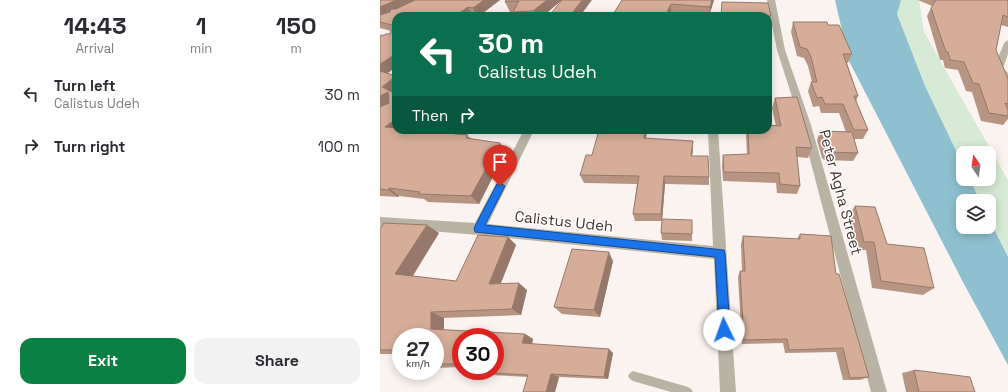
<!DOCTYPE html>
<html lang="en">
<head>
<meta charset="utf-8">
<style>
	:root { --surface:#fff; --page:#f2f2f3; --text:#2b2b33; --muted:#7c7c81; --accent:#0b8043 }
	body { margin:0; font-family:"Space Grotesk",sans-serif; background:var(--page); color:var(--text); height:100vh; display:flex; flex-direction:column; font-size:15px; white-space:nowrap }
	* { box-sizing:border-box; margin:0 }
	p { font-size:13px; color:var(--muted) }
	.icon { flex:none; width:22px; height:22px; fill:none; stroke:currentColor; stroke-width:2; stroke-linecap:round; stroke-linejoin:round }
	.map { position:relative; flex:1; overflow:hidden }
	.details { display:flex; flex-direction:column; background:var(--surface); width:380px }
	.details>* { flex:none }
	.top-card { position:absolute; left:12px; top:12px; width:380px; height:122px; border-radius:12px; box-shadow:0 2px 10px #0003; background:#0b6e4f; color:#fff; overflow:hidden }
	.needle { width:26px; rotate:347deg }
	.buttons { position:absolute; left:576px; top:146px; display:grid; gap:8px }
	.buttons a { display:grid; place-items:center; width:40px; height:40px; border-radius:8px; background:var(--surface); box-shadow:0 2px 10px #0003; font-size:20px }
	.speed { position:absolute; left:12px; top:328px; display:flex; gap:8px; font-size:20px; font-weight:700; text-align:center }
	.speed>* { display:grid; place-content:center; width:52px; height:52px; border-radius:50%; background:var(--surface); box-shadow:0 2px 10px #0003; line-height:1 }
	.speed small { font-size:10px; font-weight:400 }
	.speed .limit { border:6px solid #d22; background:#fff; color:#111 }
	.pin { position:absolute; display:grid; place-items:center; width:34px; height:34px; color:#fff; margin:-41px -17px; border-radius:50% 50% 50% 0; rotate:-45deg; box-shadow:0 0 4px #0007 }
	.pin .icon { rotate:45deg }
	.me { position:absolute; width:44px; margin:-22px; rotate:357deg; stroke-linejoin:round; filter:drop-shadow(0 0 3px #0008) }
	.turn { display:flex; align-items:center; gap:14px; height:84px; padding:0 20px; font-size:18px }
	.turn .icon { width:52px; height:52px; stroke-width:2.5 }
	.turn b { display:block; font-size:28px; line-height:34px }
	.then { display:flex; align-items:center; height:38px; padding:0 20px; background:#0003; gap:8px; font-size:15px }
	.eta { display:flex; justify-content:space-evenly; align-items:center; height:68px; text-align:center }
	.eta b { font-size:24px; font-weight:700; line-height:28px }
	.cta { display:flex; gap:8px; margin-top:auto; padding:8px 20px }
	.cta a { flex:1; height:46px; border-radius:12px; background:var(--accent); color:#fff; font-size:16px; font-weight:700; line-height:46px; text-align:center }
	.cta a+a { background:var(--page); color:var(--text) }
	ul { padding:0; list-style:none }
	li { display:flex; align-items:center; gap:12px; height:52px; padding:0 20px }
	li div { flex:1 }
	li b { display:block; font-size:15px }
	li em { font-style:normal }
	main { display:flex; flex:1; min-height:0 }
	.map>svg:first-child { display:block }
</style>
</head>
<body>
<main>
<section class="details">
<div class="eta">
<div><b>14:43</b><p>Arrival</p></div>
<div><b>1</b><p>min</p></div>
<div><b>150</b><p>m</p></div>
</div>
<ul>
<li><svg class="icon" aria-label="left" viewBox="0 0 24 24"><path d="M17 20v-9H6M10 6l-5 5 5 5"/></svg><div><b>Turn left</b><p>Calistus Udeh</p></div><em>30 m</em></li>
<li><svg class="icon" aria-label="right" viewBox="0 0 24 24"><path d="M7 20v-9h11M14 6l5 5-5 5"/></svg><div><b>Turn right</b></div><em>100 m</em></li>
</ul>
<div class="cta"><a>Exit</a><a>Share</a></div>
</section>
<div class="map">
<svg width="628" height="392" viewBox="0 0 628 392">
	<rect width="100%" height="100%" fill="#fbf3ef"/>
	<path fill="#d6ead5" d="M521,0h18l5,32 84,148v77l-19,-38v-18h-9l-10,-22h19v-26h-26v12l-38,-79 -28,-72z"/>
	<path fill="#8fc0cf" d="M455,0h66l-4,14 28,72 38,79v14h7l10,22h-17v26h26v-8l19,38v108l-44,-81 -115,-223z"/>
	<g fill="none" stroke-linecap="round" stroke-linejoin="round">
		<path fill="#b9b3a4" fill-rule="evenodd" d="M253,371l55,16 3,2 2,3h-22l-38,-11 -3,-2 -2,-3 2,-3z"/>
		<path fill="#b9b3a4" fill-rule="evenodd" d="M387,0h8l10,50 26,75 76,267h-16l-70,-267 -24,-75z
			M0,34l16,4v4l-16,-4z
			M628,40v14l-5,14 5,5v6l-8,-3 -6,-8 10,-25z
			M144,130h10l-46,94 225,22 -5,-116h10l18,262h-16l-6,-133 -235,-24 -99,-8v-10l95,6z"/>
	</g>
	<path fill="#b89583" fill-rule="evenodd" d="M0,0h120l-21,16h-83v51l-9,6 9,18 -2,2 2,37 70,5 5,3 35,13 -27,53 -51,-2 -4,-3 -25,-3 -1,1 -18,-1v-159l10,-3 1,-3 -11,-3z
		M126,0h56l-19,16h-28l-1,-4h-4l-5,-10z
		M242,0h92l-5,16h-7l-31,-3 -1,3h-58z
		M538,0h90v27l-7,-2 -5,25 12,29v40l-5,6 -22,-4 -9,-29 -6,-1 -8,-21 -13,-2 -2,-8h-3l-13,-44 5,-10z
		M342,2l49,14 -2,10h-1v-10h-47z
		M413,22l35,3 24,29 -4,9h-1l11,33 -2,5 12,29 -5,9h-9l4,14 -5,8 -29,-1 -2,-2 -5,-18 3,-9 26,1 -7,-19h-18l-2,-7 -6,1 -5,-16 3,-9h1l-4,-16 -4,-8 -7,-2 -6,-24z
		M395,98l37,50 -4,10 -11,-1 3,29 -3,8 -20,-1 -1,-10 -53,-2 -1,-16 1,-10h24l-1,-21 1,-4h21l8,-4 -4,-18z
		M219,130h48l-1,8 47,11 -1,7 17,21v8l-44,-1 -3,37h-27l-2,-7 4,-30 -53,-1 -4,-8 12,-20z
		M475,206l32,38 47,44 -11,7 -51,-7 -6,-38h-9l-9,-34z
		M312,220v21l-30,-1 -1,-7z
		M0,229l59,4 -26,43 43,5 52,-44 8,8 -15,38 26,7 -6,25 -77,3v12l81,4 8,5 -1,5 81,9 -5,26 -49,-2 -4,15h-32l5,-15 -56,-3 -13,-3 2,-4 -26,1v-31h-34v17h-21zM81,337l34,34h-34z
		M420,234l36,40 33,103 -9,3h-17l-7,-28 -51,1 -2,-10 -41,1 -4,-67 2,-6h2l-1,-27 2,-8 54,3z
		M233,261l-13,56 -38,-3 -8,-7z
		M534,370l61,22h-69l-4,-19z"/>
	<path fill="#96796a" d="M16,0h26l-42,18v-11z
		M104,0h16l-21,16h-2l-4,-8z
		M167,0h15l-19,16h-8l-2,-5z
		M202,0h10l-12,16h-10z
		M332,0h2l-5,16 1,-9z
		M291,4v9l-1,3h-5z
		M88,7l5,9h-18z
		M16,54v13l-15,11 -1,-1v-13z
		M16,77v14l-5,4 5,5 -16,8v-12l2,-9z
		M16,119v11l-11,-3z
		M78,130h12l-8,12 -7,-8z
		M265,130h2l-2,16 -1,-8z
		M313,141v8l-2,15v-8z
		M120,143l6,8 -27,53 -8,-8z
		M284,176l1,8 -3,37 -1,-7z
		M9,188l10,8 -1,1 -10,-7z
		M47,225l12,8 -30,48 -14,-7z
		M128,237l8,8 -18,45 -9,-6z
		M229,252l4,9 -13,56 -6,-7z
		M139,283l8,7 -6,25 -9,-6z
		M51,312l13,6v16l-13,-5z
		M145,334l8,5 -2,9 -9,-5z
		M229,349l4,4 -5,26 -4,-2z
		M171,374l8,3 -4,15h-9z"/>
	<path fill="#d6ad98" stroke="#96796a" d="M0,0h16l-16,7z
		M35,0h69l-11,8 -5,-1 -13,9h-59v10l-16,-4v-7l10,-3 1,-3h5z
		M126,0h41l-14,11 -20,1 6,-11 -14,1z
		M182,0h20l-12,16h-21z
		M242,0h90l-2,7 -39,-3 -6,12h-53z
		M556,0h72v17l-5,-2 -7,35 12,29v25l-3,-1 3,7v6l-19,-3 -10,-29 -6,-1 -9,-21 -14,-2 -2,-8h-2l-15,-44z
		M342,2l46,1 3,13h-50z
		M413,22h34l1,3h11l13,29h-9l15,42h-4l14,34h-14l-11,-26h-18l-3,-7 -5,1 -6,-16h6l-6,-25 -4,-8 -7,-2z
		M16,28v26l-16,10v-27l6,-3h4l1,-3z
		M0,71l16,5 -14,11 14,7v25l-11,8 11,1v2h21l15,2 1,-2h25l-3,4 13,1 -2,3 34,5 -29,53 -52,-2 1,-2 -31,-4 -1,2 -8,-1v-82l9,-4 -1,-11 -8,4z
		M417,97l15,51 -16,-1 4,39 -20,-2 -1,-11 -55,-1 -1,-17 26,-1 -1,-24h20v-5l13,1 -6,-28z
		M219,130h46l-1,8 49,3 -2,15h17l1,21 -45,-1 -3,38h-28l6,-38 -59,-1 6,-20h6z
		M440,131l32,1 6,21 -30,-1 -2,-2z
		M475,206l20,1 12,37 37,4 10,40 -53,-7 -7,-39h-10z
		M282,219l30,1v14l-31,-1z
		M4,223l43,2 -32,49 61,7 22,-46 30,2 -19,47 30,-1 -7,26 -81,3v17l94,5 -3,9 87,6 -5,28 -53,-3 -5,18h-23l5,-17 -69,-4 2,-4v4h34v-34h-34v27h-26v-27h-34v13h-21v-121z
		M420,234l31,2 5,38h3l30,103 -19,1 -7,-30 -54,2 -2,-11 -43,1 -4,-69h5l-2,-35 57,3z
		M192,249l37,3 -15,58 -40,-3z
		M534,370l56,7 5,15h-56z"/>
	<path fill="#1a73e8" stroke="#114b97" d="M120,183l5,3 -20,39 239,25 1,3 5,77 -2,4 -4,2 -4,-2 -1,-4 -4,-73 -240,-25 -1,-3 1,-3 22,-42z"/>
	<g text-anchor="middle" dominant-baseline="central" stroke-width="3" stroke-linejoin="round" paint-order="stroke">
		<g font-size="15" fill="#41332b" stroke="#fff">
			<text transform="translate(461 192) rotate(75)">Peter Agha Street</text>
			<text transform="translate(184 221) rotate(6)">Calistus Udeh</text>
		</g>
	</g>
</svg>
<div class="buttons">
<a><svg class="needle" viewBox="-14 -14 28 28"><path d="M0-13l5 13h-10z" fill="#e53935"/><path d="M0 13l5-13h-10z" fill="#7c7c81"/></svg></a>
<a><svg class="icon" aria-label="layers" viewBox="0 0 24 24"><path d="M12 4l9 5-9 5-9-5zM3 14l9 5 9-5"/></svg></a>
</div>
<div class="speed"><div>27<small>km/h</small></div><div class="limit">30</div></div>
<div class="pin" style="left:120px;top:186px;background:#d93025"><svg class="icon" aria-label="arrive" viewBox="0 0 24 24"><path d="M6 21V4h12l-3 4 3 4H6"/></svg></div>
<svg class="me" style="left:344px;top:330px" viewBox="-20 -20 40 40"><circle r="19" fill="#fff"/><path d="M0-13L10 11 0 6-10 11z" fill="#1a73e8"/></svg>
<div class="top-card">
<div class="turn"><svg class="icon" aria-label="left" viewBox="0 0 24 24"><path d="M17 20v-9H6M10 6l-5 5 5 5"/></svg><div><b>30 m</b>Calistus Udeh</div></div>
<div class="then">Then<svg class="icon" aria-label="right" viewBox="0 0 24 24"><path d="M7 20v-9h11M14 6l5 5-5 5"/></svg></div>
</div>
</div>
</main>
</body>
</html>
